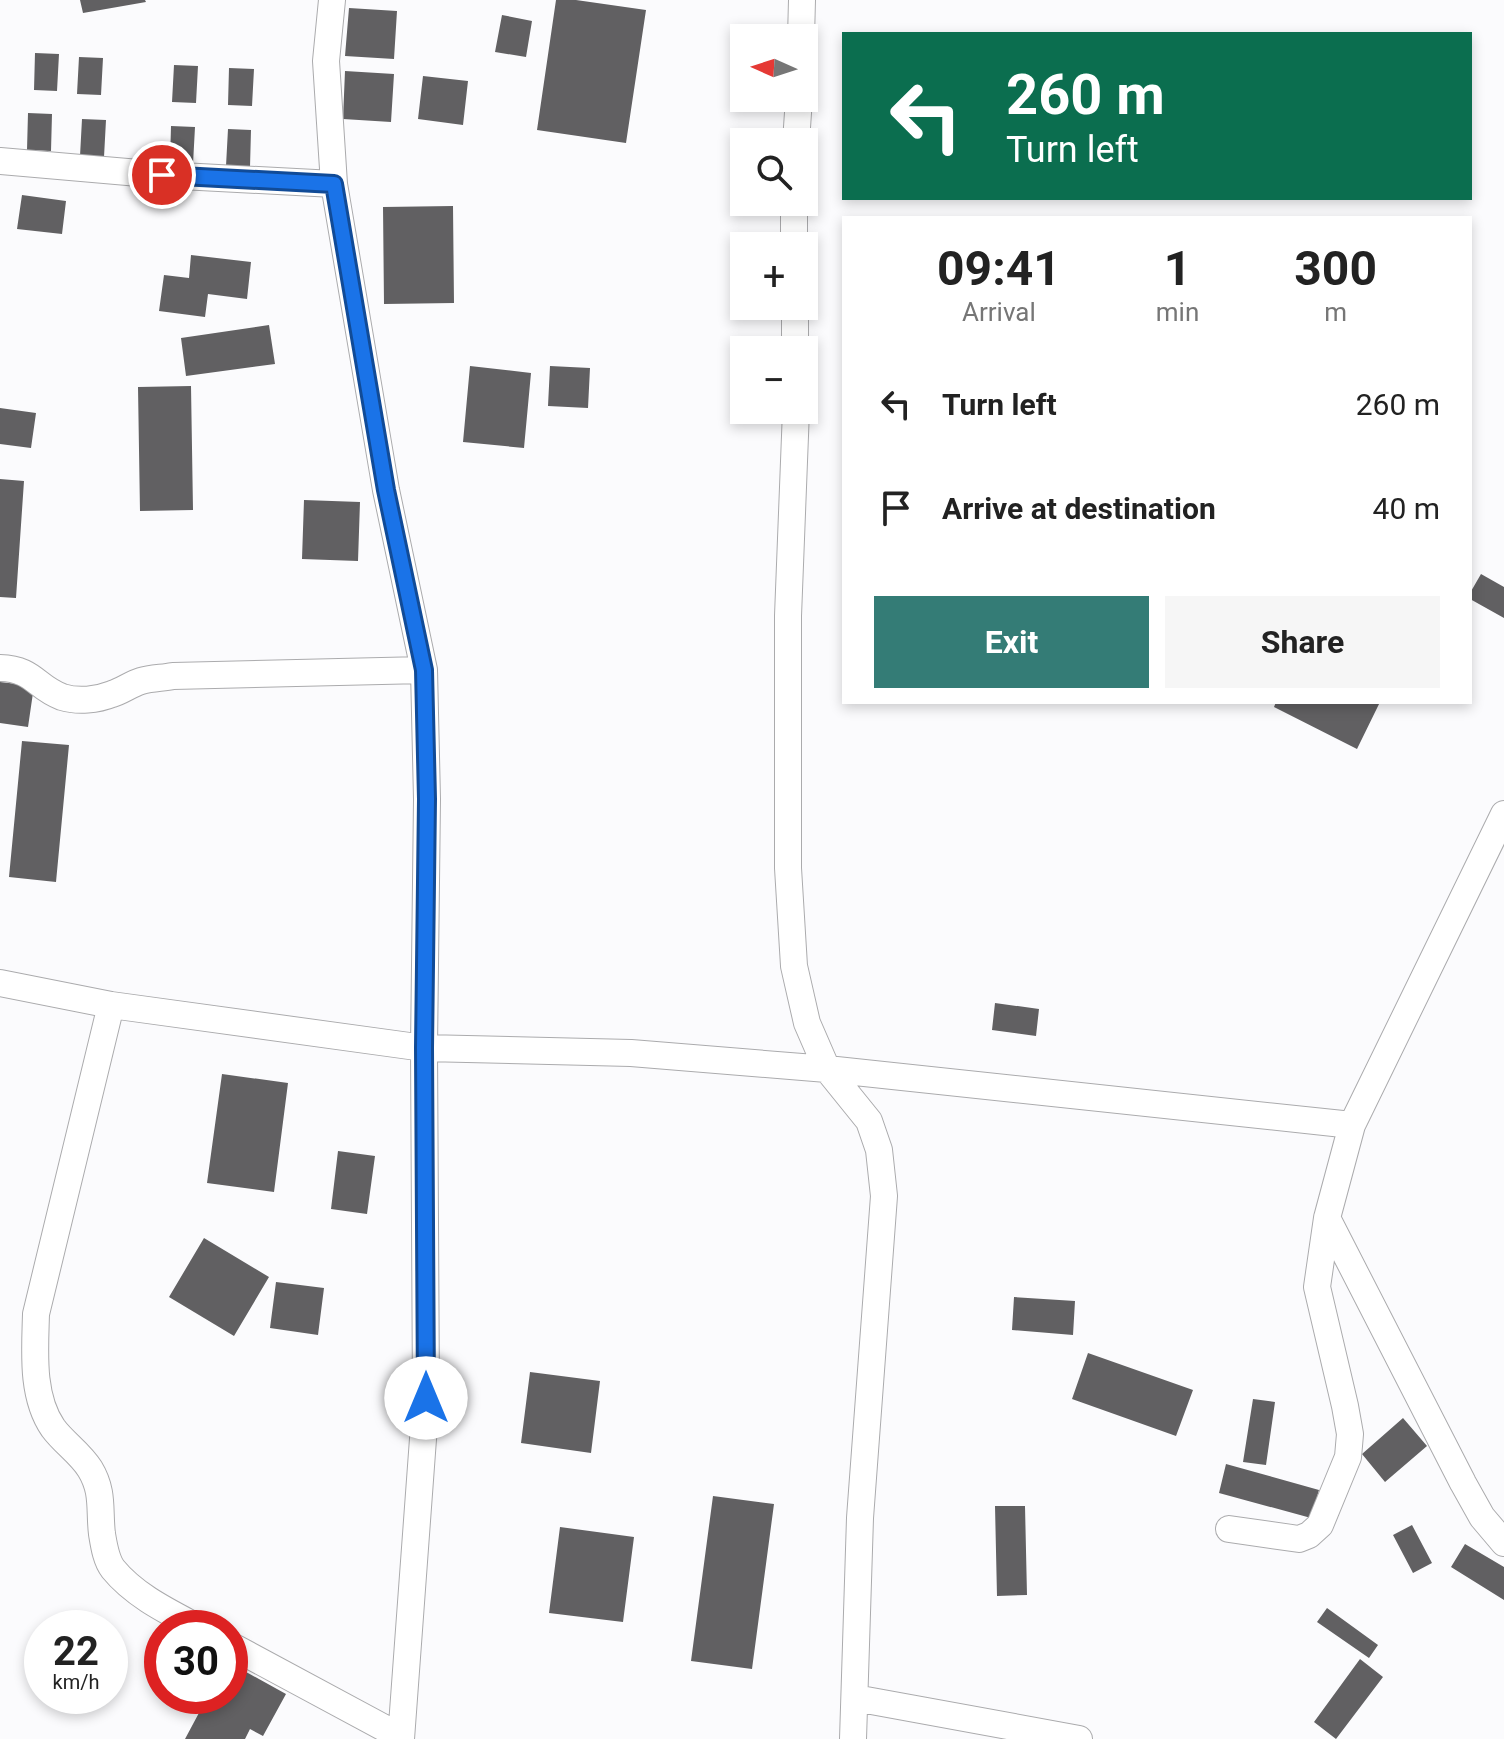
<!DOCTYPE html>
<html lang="en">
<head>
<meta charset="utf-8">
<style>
	:root { --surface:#fff; --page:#f6f6f6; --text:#222; --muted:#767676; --accent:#347c76 }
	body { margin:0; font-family:Roboto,sans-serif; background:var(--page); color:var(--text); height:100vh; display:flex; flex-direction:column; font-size:30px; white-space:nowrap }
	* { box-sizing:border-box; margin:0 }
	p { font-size:26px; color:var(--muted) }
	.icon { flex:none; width:44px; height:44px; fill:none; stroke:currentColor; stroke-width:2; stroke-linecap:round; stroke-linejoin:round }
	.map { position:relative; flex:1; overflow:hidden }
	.panel { position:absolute; left:842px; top:216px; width:630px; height:488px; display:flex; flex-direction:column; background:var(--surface); border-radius:0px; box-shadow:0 4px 12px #0003 }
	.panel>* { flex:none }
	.banner { position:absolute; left:842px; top:32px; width:630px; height:168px; border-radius:0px; box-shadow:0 4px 12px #0003; background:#0b6e4f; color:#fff; overflow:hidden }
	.needle { width:52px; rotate:273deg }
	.buttons { position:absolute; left:730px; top:24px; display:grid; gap:16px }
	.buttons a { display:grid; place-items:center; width:88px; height:88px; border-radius:0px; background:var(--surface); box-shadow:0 4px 12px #0003; font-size:40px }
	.speed { position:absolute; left:24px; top:1610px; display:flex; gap:16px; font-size:40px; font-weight:700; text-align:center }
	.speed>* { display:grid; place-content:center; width:104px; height:104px; border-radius:50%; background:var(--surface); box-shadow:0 4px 12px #0003; line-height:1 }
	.speed small { font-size:20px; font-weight:400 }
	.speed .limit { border:12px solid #d22; background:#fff; color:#111 }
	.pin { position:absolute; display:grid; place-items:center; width:68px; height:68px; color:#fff; margin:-34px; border:4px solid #fff; border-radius:50%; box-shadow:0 2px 8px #0007 }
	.me { position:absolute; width:88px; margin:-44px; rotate:0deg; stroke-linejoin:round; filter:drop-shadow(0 0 6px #0008) }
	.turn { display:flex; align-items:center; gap:28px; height:168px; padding:0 32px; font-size:36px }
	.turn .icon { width:104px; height:104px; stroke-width:2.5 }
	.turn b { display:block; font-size:56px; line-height:68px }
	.eta { display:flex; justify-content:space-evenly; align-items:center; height:136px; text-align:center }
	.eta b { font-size:48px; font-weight:700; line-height:56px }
	.cta { display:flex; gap:16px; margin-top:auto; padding:16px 32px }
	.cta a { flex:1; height:92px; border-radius:0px; background:var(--accent); color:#fff; font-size:32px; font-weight:700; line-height:92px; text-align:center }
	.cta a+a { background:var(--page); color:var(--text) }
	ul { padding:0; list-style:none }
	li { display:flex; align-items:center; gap:24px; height:104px; padding:0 32px }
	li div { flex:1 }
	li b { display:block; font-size:30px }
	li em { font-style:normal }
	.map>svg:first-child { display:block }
</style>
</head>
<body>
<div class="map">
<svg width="1504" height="1739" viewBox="0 0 1504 1739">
	<rect width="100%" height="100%" fill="#fbfbfd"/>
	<path fill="#616062" d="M80,0h65l1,2 -63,11z
		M556,0h20l70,10 -20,133 -89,-13z
		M349,8l48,3 -3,48 -49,-3z
		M502,15l30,6 -6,36 -31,-5z
		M35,53l24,1 -2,37 -23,-1z
		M79,57l24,1 -2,37 -24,-1z
		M174,65l24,1 -2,37 -24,-1z
		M229,68l25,1 -2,37 -24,-1z
		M345,71l49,3 -3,48 -48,-3z
		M423,76l45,5 -5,44 -45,-6z
		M28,113l24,1 -1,37 -24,-1z
		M82,119l24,1 -2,37 -24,-1z
		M171,126l24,1 -2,37 -23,-1z
		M228,129l23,1 -1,37 -24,-1z
		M22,195l44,6 -4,33 -45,-5z
		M453,206l1,97 -70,1 -1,-97z
		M191,255l60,7 -4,37 -39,-5 -3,23 -46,-6 5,-36 25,3z
		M269,325l6,39 -89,12 -5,-38z
		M470,366l61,7 -7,75 -61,-6z
		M550,366l40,2 -2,40 -40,-2z
		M191,386l2,124 -53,1 -2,-124z
		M0,408l36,5 -5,35 -31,-4z
		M0,479l24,2 -8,117 -16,-1z
		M304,500l56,2 -2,59 -56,-2z
		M1481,574l23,13v31l-34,-19v-6z
		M0,682l34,4 -6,41 -28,-4z
		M1276,702h104l-23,47 -83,-42z
		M22,741l47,4 -13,137 -47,-5z
		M995,1003l44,6 -3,27 -44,-6z
		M222,1074l66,9 -14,109 -67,-9z
		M338,1151l37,5 -8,58 -36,-5z
		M204,1238l65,39 -35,59 -65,-39z
		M276,1282l48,6 -6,47 -48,-7z
		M1014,1297l61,4 -2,34 -61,-5z
		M1088,1353l105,37 -17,46 -104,-37z
		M530,1372l70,9 -9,72 -70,-10z
		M1253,1399l22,3 -9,63 -23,-3z
		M1403,1418l24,28 -42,36 -23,-28z
		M1226,1464l93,26 -8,28 -92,-25z
		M713,1496l61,8 -22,165 -61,-8z
		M995,1506h30l2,89 -30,1z
		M1412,1525l20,38 -19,10 -20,-38z
		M560,1527l74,10 -11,85 -74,-9z
		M1465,1544l39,23v33l-53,-33z
		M1327,1608l51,37 -9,13 -52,-36z
		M1360,1659l23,18 -47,62 -22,-17z
		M230,1663l56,31 -23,42 -13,-7 -5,10h-60l23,-43h22z"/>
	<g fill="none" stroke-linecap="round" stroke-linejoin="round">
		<defs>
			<path id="street" d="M801,38l1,-38
				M796,142l3,-44
				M0,161l162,14 172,9 -8,-123 6,-61
				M794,202v44
				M795,306v44
				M0,668c34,1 35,19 62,29 16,5 35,3 50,-3 10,-3 19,-10 29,-13 10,-3 22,-3 32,-5l251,-6
				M0,983l111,22 313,43 3,-249 -3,-129 -38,-180 -52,-306
				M111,1005l-75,309c-1,37 -5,82 17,114 11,15 27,25 37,41 14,23 9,41 12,65 2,12 4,26 11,35 22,27 56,43 86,59
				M827,1069l525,56 152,-311
				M827,1069l42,52 10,29 5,46 -24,322 -7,221
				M1352,1125l-25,93 136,265 19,34 22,26
				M1229,1529l70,10 10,-4 11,-10 28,-68 2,-23 -5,-28 -28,-119 10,-69
				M230,1645l171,92
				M855,1698l224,41
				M401,1739l25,-341 -2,-350 207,5 196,16 -20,-46 -13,-57 -6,-98v-252l8,-206"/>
		</defs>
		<use href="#street" stroke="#ababad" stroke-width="28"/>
		<use href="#street" stroke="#fff" stroke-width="26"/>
	</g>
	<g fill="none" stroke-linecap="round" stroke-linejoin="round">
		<defs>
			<path id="route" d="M162,175l172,9 52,306 38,180 3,129 -3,249 2,350"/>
		</defs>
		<use href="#route" stroke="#114b97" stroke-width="20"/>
		<use href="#route" stroke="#1a73e8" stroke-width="14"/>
	</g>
</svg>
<div class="buttons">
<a><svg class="needle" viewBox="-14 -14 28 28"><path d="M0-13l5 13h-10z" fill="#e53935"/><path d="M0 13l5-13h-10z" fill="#767676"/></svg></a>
<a><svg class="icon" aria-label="search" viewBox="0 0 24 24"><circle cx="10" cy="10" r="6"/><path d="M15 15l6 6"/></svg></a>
<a>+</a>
<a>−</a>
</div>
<div class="speed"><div>22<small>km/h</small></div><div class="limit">30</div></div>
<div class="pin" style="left:162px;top:175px;background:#d93025"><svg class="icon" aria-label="arrive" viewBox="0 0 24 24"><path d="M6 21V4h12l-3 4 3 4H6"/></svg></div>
<svg class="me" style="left:426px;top:1398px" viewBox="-20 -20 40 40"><circle r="19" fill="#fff"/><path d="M0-13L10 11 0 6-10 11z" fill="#1a73e8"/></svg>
<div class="banner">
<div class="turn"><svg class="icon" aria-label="left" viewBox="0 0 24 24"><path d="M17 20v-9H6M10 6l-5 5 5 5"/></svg><div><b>260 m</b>Turn left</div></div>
</div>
<section class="panel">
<div class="eta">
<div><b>09:41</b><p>Arrival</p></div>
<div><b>1</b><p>min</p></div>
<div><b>300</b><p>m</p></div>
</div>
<ul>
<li><svg class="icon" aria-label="left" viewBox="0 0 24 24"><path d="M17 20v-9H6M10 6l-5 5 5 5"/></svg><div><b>Turn left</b></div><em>260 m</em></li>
<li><svg class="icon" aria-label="arrive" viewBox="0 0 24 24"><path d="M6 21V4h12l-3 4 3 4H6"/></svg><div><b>Arrive at destination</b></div><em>40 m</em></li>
</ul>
<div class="cta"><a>Exit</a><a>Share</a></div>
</section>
</div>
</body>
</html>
